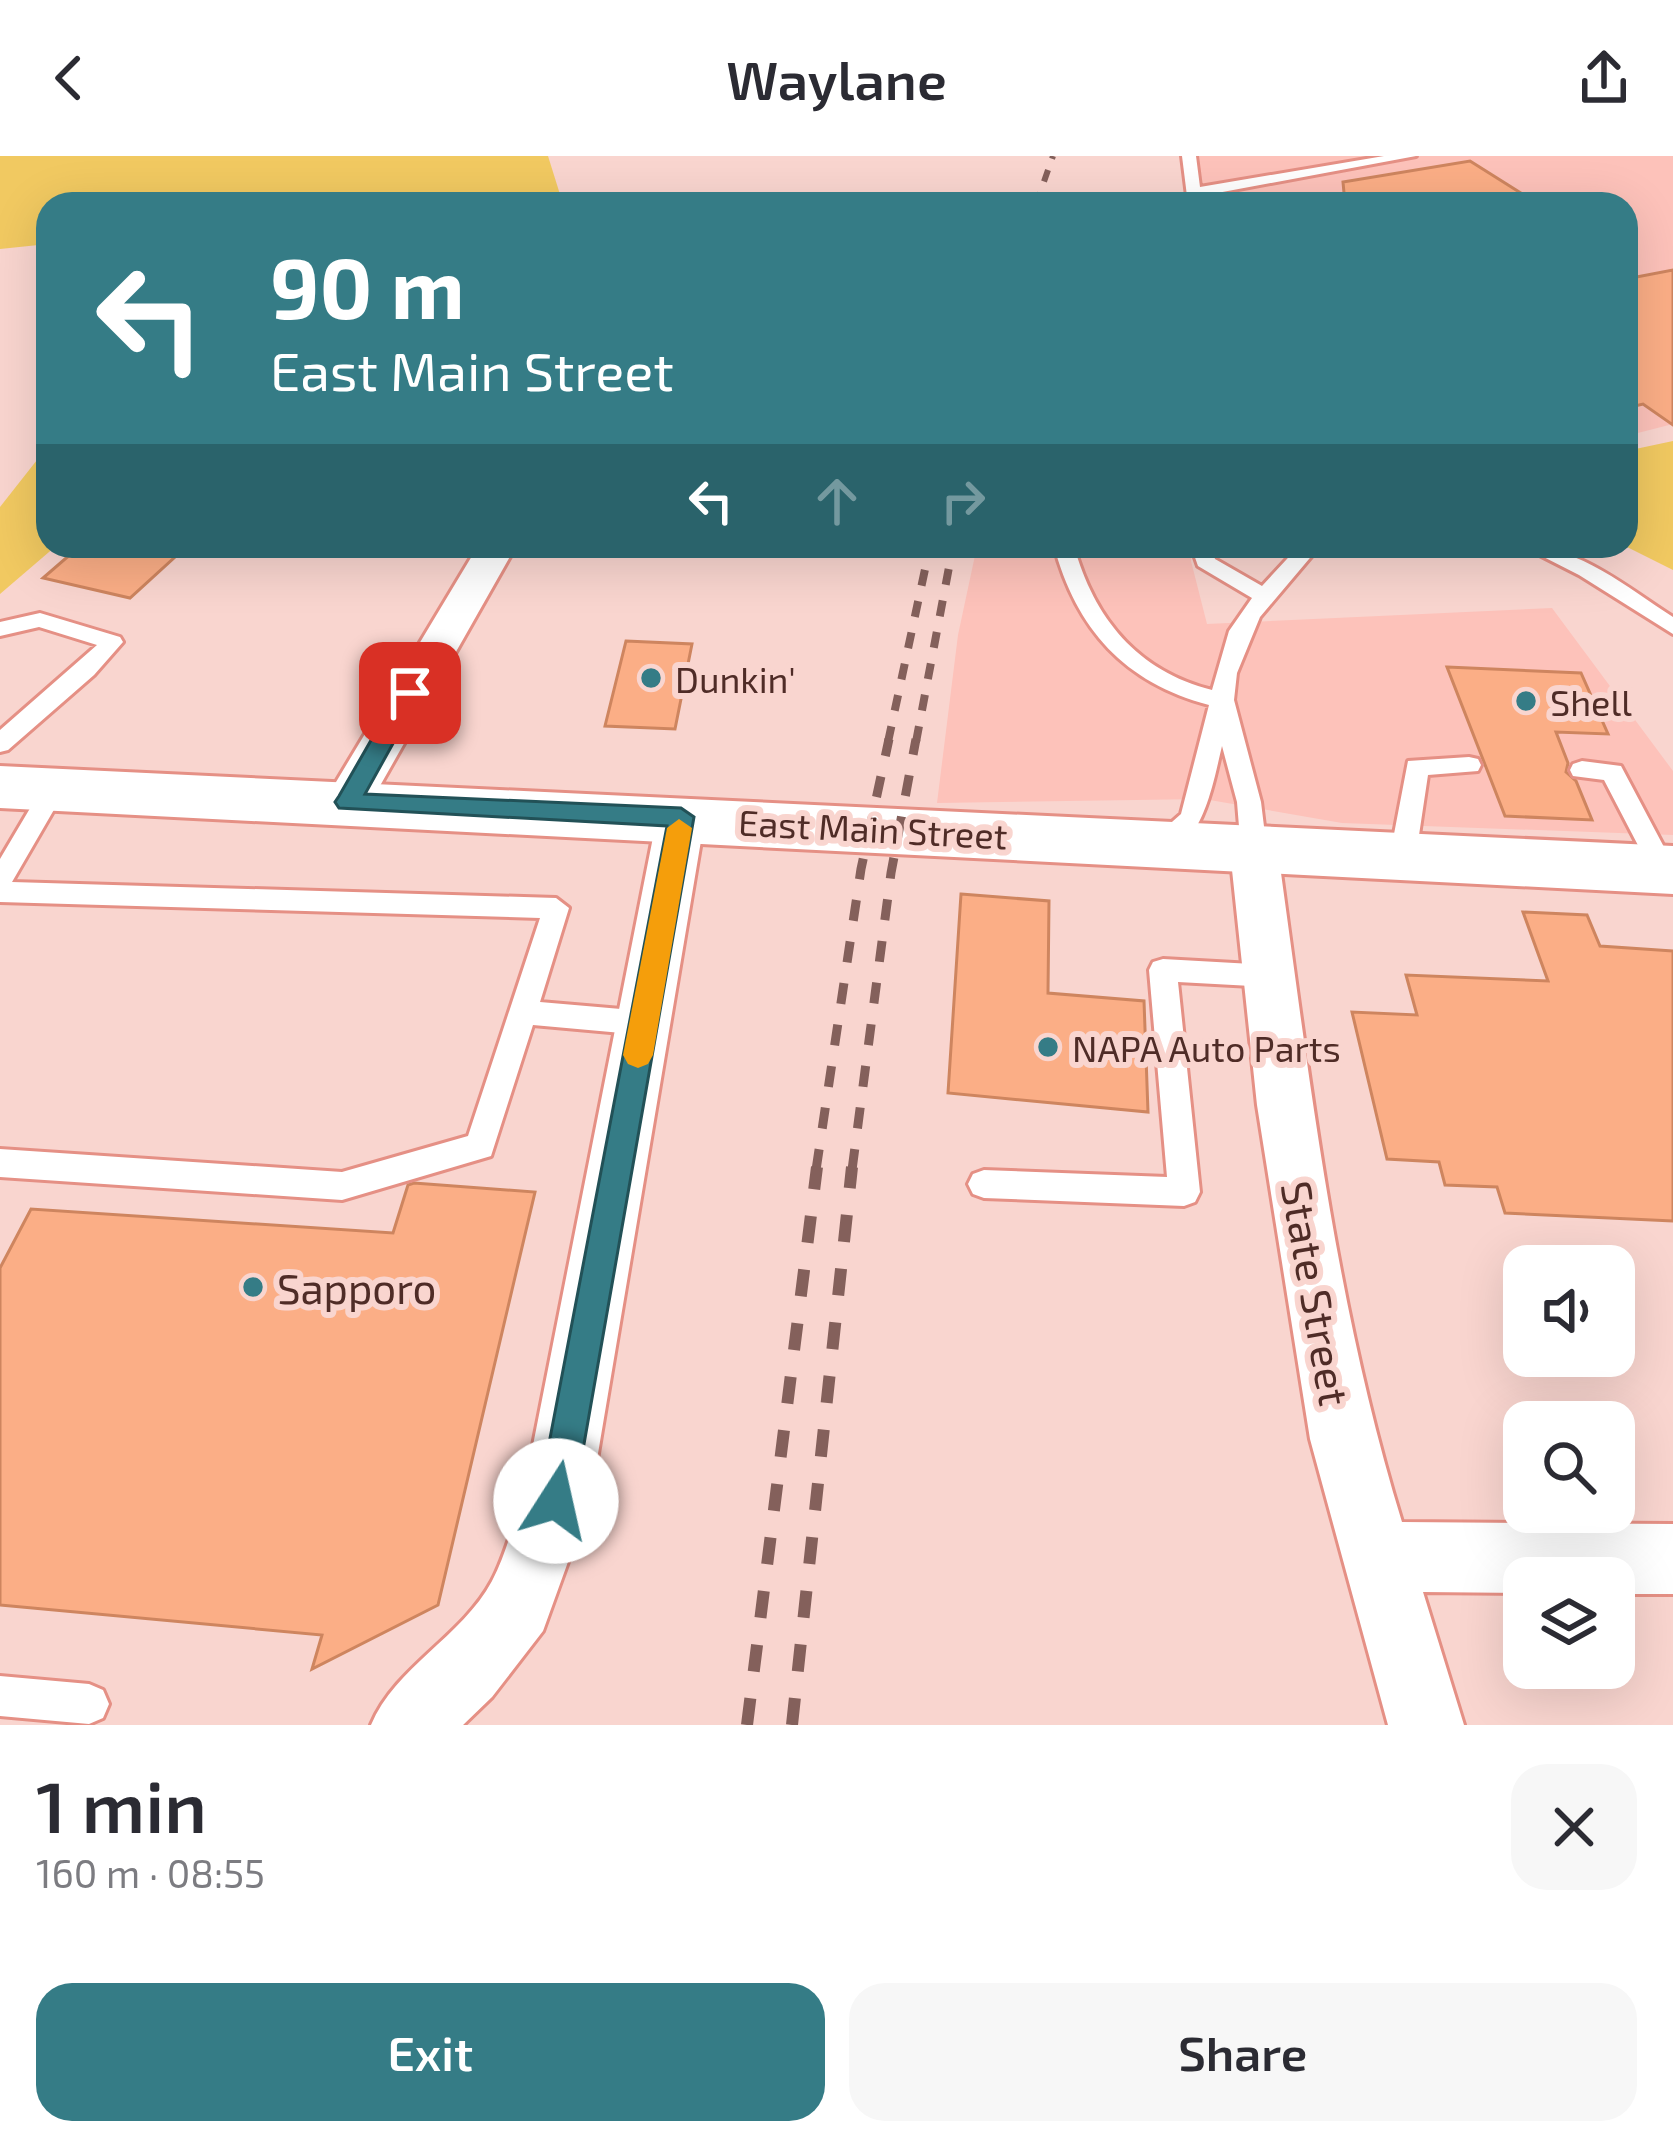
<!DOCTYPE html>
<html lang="en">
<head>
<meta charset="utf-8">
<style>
	:root { --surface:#fff; --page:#f7f7f7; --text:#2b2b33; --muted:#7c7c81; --accent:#357c86 }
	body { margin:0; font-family:"Exo 2",sans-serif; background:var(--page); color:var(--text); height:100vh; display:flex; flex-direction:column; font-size:45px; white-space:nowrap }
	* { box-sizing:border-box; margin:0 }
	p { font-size:39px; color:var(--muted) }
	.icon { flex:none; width:66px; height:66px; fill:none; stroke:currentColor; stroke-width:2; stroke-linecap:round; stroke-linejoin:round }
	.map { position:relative; height:1569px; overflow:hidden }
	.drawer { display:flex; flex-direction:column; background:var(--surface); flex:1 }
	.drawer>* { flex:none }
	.top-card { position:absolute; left:36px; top:36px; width:1602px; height:366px; border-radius:36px; box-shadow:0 12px 48px #0002; background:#357c86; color:#fff; overflow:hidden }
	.buttons { position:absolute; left:1503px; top:1089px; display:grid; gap:24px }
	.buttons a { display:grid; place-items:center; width:132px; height:132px; border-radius:24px; background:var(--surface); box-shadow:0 12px 48px #0002; font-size:60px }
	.pin { position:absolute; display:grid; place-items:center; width:102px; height:102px; color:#fff; margin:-51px; border-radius:24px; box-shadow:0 6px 18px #0006 }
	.me { position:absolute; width:132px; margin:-66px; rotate:10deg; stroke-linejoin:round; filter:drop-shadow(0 0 9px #0008) }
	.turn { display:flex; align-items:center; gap:42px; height:252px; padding:0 36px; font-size:54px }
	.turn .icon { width:156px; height:156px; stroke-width:2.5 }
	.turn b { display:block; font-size:84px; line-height:102px }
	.lanes { display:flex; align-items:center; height:114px; padding:0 36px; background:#0003; justify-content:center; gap:60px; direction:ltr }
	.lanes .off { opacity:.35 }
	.round { display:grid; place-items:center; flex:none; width:126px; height:126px; border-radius:36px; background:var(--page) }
	.overview { display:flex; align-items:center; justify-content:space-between; height:204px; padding:0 36px }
	h1 { font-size:72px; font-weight:600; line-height:90px }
	.cta { display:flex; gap:24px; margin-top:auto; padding:24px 36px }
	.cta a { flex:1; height:138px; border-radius:36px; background:var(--accent); color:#fff; font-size:48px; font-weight:600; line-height:138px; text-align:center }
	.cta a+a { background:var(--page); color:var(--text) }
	header { display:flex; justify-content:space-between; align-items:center; height:156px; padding:0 36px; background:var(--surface); font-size:54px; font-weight:600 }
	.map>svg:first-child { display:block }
</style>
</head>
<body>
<header><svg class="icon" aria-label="back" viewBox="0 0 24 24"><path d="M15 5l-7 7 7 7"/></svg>Waylane<svg class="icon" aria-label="share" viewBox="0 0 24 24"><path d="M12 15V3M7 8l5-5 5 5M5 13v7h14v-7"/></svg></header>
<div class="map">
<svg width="1673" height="1569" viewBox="0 0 1673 1569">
	<rect width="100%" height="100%" fill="#f9d5cf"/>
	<path fill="#fdc2ba" d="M1189,0h484v268l-47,12v-232h-431z
		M977,390h215l-1,15 16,63 345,-16 121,163v64l-331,-12 -138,-24 -267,4 21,-168z"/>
	<path fill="#f1c961" d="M0,0h548l15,48h-515v40l-48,5z
		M1673,285v129l-48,-24 1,-95z
		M48,290v100h8l-56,48v-87z"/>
	<path fill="#fbae86" stroke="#ce855f" stroke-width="3" d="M1470,5l54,34 -51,9h-128l-2,-22z
		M1673,114v155l-30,-21 -17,4v-129z
		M80,390h107l-57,52 -87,-20z
		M626,485l66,3 -17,85 -70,-3z
		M1447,511l134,6 27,61 -52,-2 12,31 -2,9 10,9 16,39 -87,-4z
		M961,738l88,7 -1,92 96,8 4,111 -200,-19z
		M1523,756l64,3 13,31 73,5v270l-168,-8 -8,-26 -52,-2 -6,-23 -52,-3 -35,-147 65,3 -11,-40 142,6z
		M414,1027l121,9 -97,413 -126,64 10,-34 -322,-30v-337l31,-59 362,24 15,-48z"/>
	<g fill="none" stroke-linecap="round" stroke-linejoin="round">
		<defs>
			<path id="service" d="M1182,0h14l4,31 184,-31h32l-215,40 1,8h-14z
				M607,40l24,5 2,3h-47z
				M1054,390h20c20,72 63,125 138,144l17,-59 23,-33 -54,-32 -7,-20h20l4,13 47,27 37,-40h21l-60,71 -23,56 -3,27 27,102 6,49 -4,7 -9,3 -13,-10 -4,-49 -15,-56c-8,32 -21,118 -71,105l-4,-7 34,-30 28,-109c-84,-22 -133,-76 -155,-159z
				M1522,390c57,0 104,41 151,71v17l-94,-59z
				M40,457l80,24 3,5 -29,33 -86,75 -8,2v-22l97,-85 -58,-18 -39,9v-14z
				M1469,601l9,2 3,6 -3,6 -50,4 -12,80 -13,10 -9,-3 -4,-7 18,-94z
				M1582,605l39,5 52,98 -1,12h-18l-50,-96 -31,-4 -3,-6 3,-6z
				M54,624l12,9 -54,93 544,16 13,10 -29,94 104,9 10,4 4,8 -4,8 -10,4 -111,-10 -42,131 -149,44 -342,-23v-28l342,23 126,-36 72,-218 -540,-16v-43l45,-76z
				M1163,803l107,6 10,3 4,8 -4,8 -10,3 -92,-5 22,210 -5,10 -11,4 -200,-8 -11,-4 -5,-10 5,-10 11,-4 183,7 -18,-207 4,-8z
				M0,1520l89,8 14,6 6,14 -6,14 -14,6 -89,-8z"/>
			<path id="minor" d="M478,390h38l-152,268 -17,5 -17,-5 -6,-12z
				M681,644l17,5 7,12 -115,684 -47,130 -51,66 -29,28h-92c24,-58 91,-88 121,-144 13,-24 20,-54 30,-80l135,-684 7,-12z
				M1254,677l17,5 7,13c31,224 57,454 124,671l271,2v70h-59v-16h-90v15l-101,-1 41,133h-76l-78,-286 -53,-334 -27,-254 7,-13z"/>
			<path id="secondary" d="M0,610l1673,80v48l-1673,-86z"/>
		</defs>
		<use href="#service" stroke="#e59085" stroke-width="6"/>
		<use href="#minor" stroke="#e59085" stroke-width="6"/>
		<use href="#secondary" stroke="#e59085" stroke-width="6"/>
		<use href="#service" fill="#fff" fill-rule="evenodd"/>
		<use href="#minor" fill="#fff" fill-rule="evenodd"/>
		<use href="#secondary" fill="#fff" fill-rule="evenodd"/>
		<path stroke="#84605b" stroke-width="6" stroke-dasharray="12 12" stroke-linecap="butt" d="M1036,48l17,-48"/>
		<path stroke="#84605b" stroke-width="8" stroke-dasharray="16 16" stroke-linecap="butt" d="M888,586l42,-196
			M916,586l37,-196"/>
		<path stroke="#84605b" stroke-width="9" stroke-dasharray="21 21" stroke-linecap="butt" d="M816,1014l45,-301 28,-130
			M852,1014l39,-297 25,-134"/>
		<path stroke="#84605b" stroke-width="12" stroke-dasharray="27 27" stroke-linecap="butt" d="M747,1569l70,-558
			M792,1569l60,-558"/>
	</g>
	<path fill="#357c86" stroke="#225157" stroke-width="3" d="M410,530l11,7 -56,101 316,14 13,9 -120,684 -5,13 -13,5 -13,-5 -5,-13 129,-675 -328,-18 -4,-6 4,-6 62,-108z"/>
	<path fill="#f59e0b" d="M679,663l13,9 -39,227 -5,9 -10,4 -10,-4 -5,-9 44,-227z"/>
	<g fill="#357c86" stroke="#f9d5cf" stroke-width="4.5">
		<circle cx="651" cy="522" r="12"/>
		<circle cx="1526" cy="545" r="12"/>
		<circle cx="1048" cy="891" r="12"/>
		<circle cx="253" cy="1131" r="12"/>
	</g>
	<g text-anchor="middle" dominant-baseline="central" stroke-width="12" stroke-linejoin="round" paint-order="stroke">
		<g font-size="36" fill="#4f2c27" stroke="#f9d5cf" text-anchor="start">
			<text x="675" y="522">Dunkin'</text>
			<text x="1550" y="545">Shell</text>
			<text x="1072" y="891">NAPA Auto Parts</text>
		</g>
		<g font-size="36" fill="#4f2c27" stroke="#f9d5cf">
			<text transform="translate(873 672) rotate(3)">East Main Street</text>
		</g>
		<g font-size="42" fill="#4f2c27" stroke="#f9d5cf" text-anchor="start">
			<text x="277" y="1131">Sapporo</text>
		</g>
		<g font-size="42" fill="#4f2c27" stroke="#f9d5cf">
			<text transform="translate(1317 1137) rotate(80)">State Street</text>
		</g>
	</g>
</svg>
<div class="buttons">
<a><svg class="icon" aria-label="sound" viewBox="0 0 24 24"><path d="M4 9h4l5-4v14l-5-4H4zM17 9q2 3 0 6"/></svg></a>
<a><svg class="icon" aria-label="search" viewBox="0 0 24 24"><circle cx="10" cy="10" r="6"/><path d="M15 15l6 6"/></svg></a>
<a><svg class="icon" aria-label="layers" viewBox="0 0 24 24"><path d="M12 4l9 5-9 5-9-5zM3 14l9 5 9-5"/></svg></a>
</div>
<div class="pin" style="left:410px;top:537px;background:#d93025"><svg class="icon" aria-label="arrive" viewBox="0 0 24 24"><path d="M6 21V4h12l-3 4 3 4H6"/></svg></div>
<svg class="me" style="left:556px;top:1345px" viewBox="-20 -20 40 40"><circle r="19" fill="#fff"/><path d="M0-13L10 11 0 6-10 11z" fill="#357c86"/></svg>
<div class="top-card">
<div class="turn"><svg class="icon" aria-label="left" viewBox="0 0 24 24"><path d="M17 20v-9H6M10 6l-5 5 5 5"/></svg><div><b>90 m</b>East Main Street</div></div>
<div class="lanes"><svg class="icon" aria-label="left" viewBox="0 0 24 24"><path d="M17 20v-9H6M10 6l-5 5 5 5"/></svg><svg class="icon off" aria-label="ahead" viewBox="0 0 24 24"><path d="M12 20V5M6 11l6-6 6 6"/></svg><svg class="icon off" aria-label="right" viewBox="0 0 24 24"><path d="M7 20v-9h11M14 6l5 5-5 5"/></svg></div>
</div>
</div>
<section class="drawer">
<div class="overview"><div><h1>1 min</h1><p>160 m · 08:55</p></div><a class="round"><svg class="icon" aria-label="close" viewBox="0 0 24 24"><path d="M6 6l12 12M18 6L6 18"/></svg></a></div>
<div class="cta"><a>Exit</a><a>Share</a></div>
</section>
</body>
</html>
